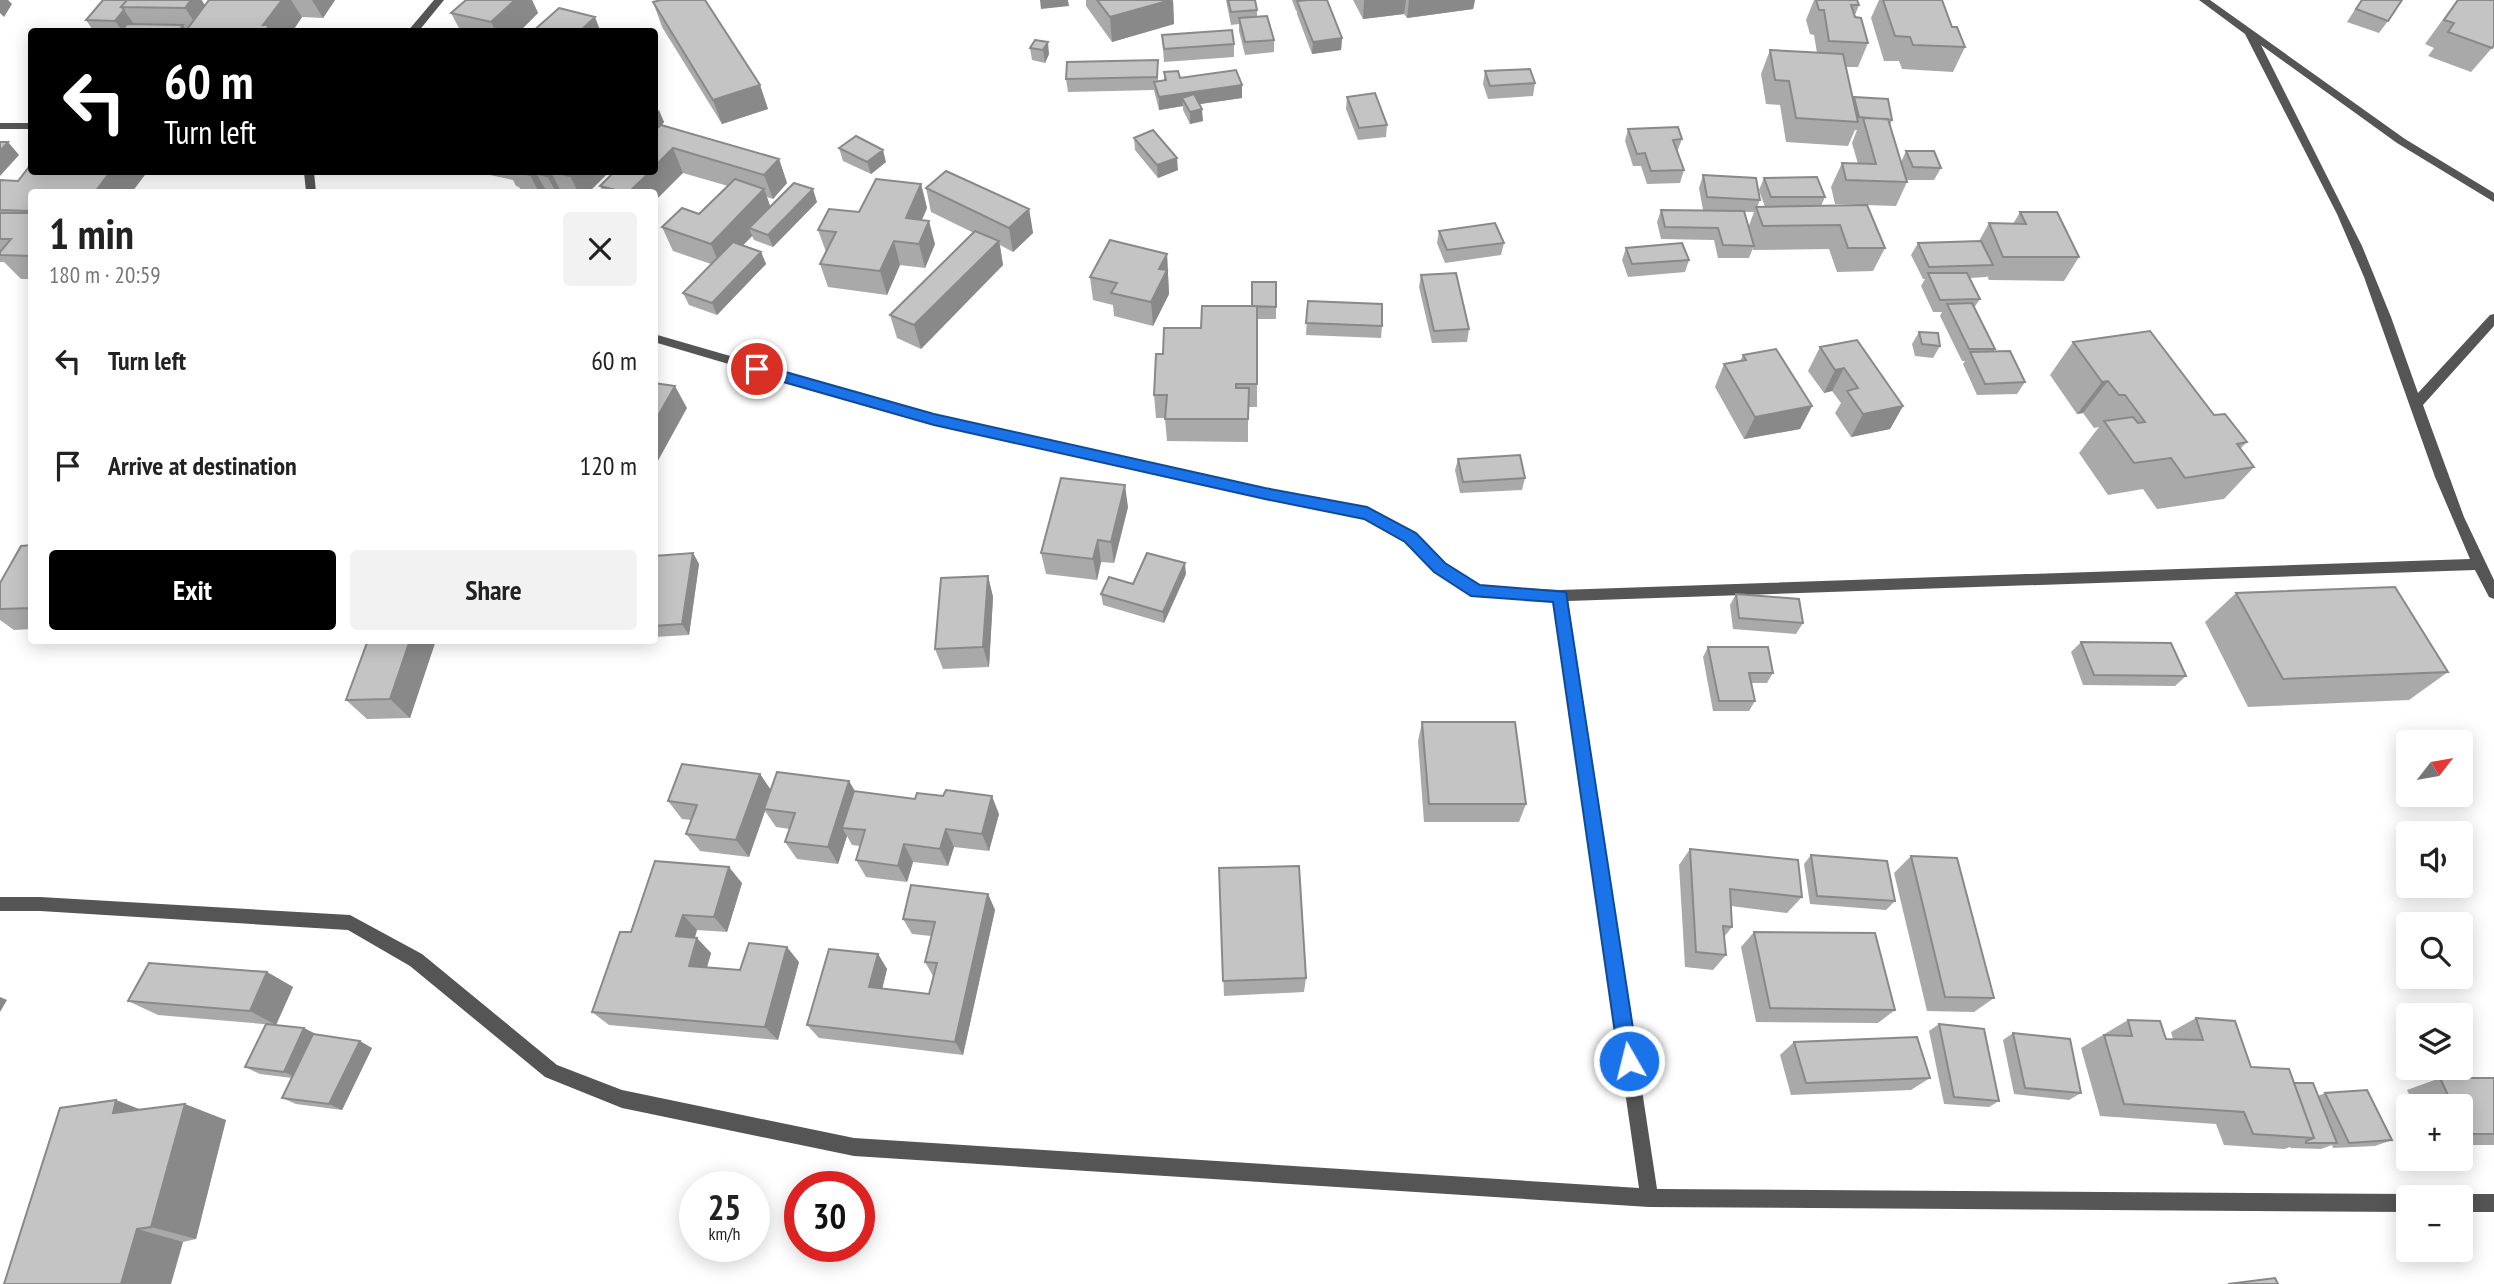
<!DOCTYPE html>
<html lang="en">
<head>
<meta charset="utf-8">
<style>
	:root { --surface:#fff; --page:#f2f2f2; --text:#222; --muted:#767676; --accent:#000 }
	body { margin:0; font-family:"PT Sans Narrow",sans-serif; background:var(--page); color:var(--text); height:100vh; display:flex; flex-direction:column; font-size:26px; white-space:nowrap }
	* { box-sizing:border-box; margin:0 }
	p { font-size:23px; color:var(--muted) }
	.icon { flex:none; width:38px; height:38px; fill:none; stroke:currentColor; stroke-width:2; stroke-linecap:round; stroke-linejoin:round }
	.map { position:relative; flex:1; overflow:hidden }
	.sheet { position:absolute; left:28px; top:189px; width:630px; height:455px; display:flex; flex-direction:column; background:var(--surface); border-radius:7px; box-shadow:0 4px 18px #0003 }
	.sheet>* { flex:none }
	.hud { position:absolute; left:28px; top:28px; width:630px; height:147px; border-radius:7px; box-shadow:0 4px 18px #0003; background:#000; color:#fff; overflow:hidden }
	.needle { width:46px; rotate:59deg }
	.buttons { position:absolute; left:2396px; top:730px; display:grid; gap:14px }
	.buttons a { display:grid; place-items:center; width:77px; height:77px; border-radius:7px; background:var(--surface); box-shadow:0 4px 18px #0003; font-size:35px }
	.speed { position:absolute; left:679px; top:1171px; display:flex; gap:14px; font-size:35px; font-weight:700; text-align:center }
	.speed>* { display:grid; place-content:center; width:91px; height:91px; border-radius:50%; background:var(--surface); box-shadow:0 4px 18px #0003; line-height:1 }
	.speed small { font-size:18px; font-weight:400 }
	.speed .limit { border:10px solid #d22; background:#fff; color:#111 }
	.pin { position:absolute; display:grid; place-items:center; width:60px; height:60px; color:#fff; margin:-30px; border:4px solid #fff; border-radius:50%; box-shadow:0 2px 7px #0007 }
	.me { position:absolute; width:77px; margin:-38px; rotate:352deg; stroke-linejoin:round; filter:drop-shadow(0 0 5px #0008) }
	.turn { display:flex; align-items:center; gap:24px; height:147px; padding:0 21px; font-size:32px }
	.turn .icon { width:91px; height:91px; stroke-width:2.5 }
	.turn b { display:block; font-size:49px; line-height:60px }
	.round { display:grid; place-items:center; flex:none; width:74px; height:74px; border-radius:7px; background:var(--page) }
	.summary { display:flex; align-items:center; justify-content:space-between; height:119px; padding:0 21px }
	h1 { font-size:42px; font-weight:600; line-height:52px }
	.primary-button { display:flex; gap:14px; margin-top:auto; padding:14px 21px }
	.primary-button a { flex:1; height:80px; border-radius:7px; background:var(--accent); color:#fff; font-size:28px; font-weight:600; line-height:80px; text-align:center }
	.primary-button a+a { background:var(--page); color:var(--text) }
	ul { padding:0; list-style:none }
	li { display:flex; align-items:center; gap:21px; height:105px; padding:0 21px }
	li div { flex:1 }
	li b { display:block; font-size:26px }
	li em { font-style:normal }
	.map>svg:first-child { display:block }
</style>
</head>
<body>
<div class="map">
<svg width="2494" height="1284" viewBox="0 0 2494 1284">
	<rect width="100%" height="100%" fill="#fff"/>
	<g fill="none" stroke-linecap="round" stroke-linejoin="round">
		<path fill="#555" fill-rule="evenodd" d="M434,0h10l-26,32h-11z
			M2199,0h11l195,139 89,54v9l-97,-59 -136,-98 101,201 29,71 27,76 72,-78 4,-1v12l-71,79 41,112 30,63v19l-5,-2 -14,-27 -907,31 89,588 751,5 6,3h-6v15l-759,-5 -795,-51 -232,-48 -77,-31 -135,-111 -62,-36 -308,-19h-40v-14h40l310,18 72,39 135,111 65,25 232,48 785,50 -85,-587 -82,-6 -37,-24 -29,-29 -42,-24 -99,-19 -331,-74 -280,-83v-8l280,81 331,74 102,19 49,26 29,29 35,23 80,4 910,-31 -35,-82 -71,-200 -27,-63 -92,-180z
			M0,123h32v6h-32z
			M304,172h10l2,20h-10z
			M2460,1194h34v18h-34v-15h-6z"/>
	</g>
	<path fill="#a9a9a9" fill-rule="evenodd" d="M103,0h99l3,5 4,-5h126l-12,18 -21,-1 -10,15h-198l-8,-12z
		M466,0h66l6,13 -19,19h-58l-10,-19z
		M1086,0h87l1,24 -62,18 -26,-36z
		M1226,0h29l2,10v7l17,23v12l-29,3 -6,-24v-7l-8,1z
		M1292,0h35l15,38 -1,12 -29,4 -15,-40v-3h-1z
		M1353,0h122l-2,9 -66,9 -3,-4 -41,5z
		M1814,0h43l2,5 -4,10 13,28 -10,24h-12l7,31 39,22 -2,5 11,37 5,-11 35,17 -7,12h-27l-3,-7 3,9 -11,24 -61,-2 -4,-17 11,-24 16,1 -6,-21 5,-13h-2l-7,16 -62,-4 -6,-37 -14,-1 -5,-30 9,-24 47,3 -3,-18 -4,-1 -4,-14z
		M1879,0h63l10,27 13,20 -12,25 -51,-3 -3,-8h-15l-13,-43z
		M2361,0l27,21 -9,12 -32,-11z
		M2457,0h37l-2,48 -21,24 -43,-16 6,-8 -9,-4z
		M653,2l107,83 8,24 -46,15 -60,-97z
		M1162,35l72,9v13l-70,5z
		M1035,40l14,14 -4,9 -13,-3 -2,-12z
		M1158,60v21l6,-1v-8l78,26 -43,6 4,17 -13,3 -7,-14v-4l-24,4 -5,-20 -86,2 -2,-13z
		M1485,71l50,12 -2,13 -45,3 -5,-15z
		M1347,97l40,28 -1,12 -28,3 -12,-31z
		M654,109l10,13 -2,3 117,34 8,24 -14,16 -6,-2 3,9 47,-4 -44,45 -19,-7 -2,-4 -9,9 18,7 5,12 -49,51 -28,-10 -6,-12 28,-29 -38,-13 -11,-24 37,-13 29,-28 -45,-13 -29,19h-51l-3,-6 54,-14z
		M1628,129l54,10 -5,13 7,18 -4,13 -33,1 -6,-18h-8l-8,-25z
		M1134,138l44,32 -20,8 -23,-28z
		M839,148l47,14 -15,12 -28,-13z
		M147,172l-15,20h-100v87h-11l-17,-17h-4v-82l18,1z
		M489,172h120l-20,20h-67l-3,-5 -3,-1 -3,-6 -23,-5z
		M1703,175l57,25 -3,7h8l-6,-17 5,-12 61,19 -4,9 64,42 -12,23 -36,1 -8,-23 -76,1v-2l-4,10h-31l-4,-18 -53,-1 -4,-17 4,-12 66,1 -24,-1 -4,-22zM1744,212h10l-6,16z
		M921,184l6,24 -5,12 13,24 -10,24 -25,-3 -13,30 -59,-8 -8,-23 6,-12 -8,-22z
		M926,188l103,21 4,24 -20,19 -13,-7 3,20 -82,84 -24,-11 -7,-23 84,-82 -43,-21z
		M2020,212l59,45 -15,24 -75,-1 -2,-4 -1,1 -16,1 10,21 -6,9 21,41 -2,3 32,30 -8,12 -40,1 -14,-31 2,-3h-3l-22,-45 2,-4h-9l-12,-26 4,-7h-2l-12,-24 7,-12 61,-2 10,-18 24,1z
		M1439,231l65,12 -3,12 -56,8 -8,-20z
		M1626,248l63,12 -4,12 -57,5 -6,-17z
		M1167,254l2,40 -16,32 -39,-10 -1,-11 -20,-5 -3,-23z
		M1421,275l48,54 -2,13 -35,1 -13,-56z
		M1276,282v37h-19v88h-9v35l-81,-1 -2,-23h-9l-2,-23 9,-41 38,-26 51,-22z
		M1308,301l74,25 -1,12 -75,-3z
		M1919,332l21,14 -7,12 -18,-2 -3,-12z
		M2073,342l141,73 33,27 -7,7 14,18 -30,32 -67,10 -14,-20 -35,6 -29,-42 20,-26 -5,1 -11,-15 -6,1 -27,-39z
		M1820,347l83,59 -13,23 -39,8 -16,-24 6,-10 -9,-12 -8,2 -16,-22z
		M1743,355l69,51 -12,23 -56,10 -29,-52 9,-23 16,-3z
		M1458,459l67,19 -3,12 -62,3 -5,-23z
		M1128,507l-14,56 -13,-1 -4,18 -51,-6 -5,-21z
		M32,545v84l-18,1 -14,-10v-37z
		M693,553l6,11 -10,71 -35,2v-81z
		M1186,574l-22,49 -61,-18 -2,-11 32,-10z
		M988,576l5,21 -4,70 -46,2 -8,-20z
		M2236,593l212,79 -39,28 -161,7 -43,-85z
		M1736,594l67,29 -7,11 -63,-5 -3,-24z
		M368,640h68l-26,78 -43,1 -21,-19z
		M2081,642l105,34 -11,10 -92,-1 -12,-33z
		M1708,647l65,26 -6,10h-16l4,18 -6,10h-36l-10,-54z
		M1422,722l104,82 -7,18h-95l-6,-81z
		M760,774l11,16 78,-9 6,10 144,23 -10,37 -35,-4 -6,19 -35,-4 -6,20 -41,-5 -10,-17 4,-14 -8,-1 -5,-9 -9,28 -41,-5 -12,-17 5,-13 -14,-2 -11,-16 -16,46 -49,-6 -14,-17 5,-14 -9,-1 -14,-18z
		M1690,849l112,48 -15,16 -56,-7 1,21 -8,10 2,18 -13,15 -28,-3 -6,-102z
		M1811,855l84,46 -9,9 -76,-6 -6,-40z
		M1911,856l83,142 -20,14 -47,-1 -33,-138z
		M1219,868l87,110 -2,14 -80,4z
		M742,883l-15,49 -30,-2 -2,8 16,15 -4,14 33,3 59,-8 -21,78 -169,-15 -17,-13 39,-80z
		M988,894l7,16 -32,145 -144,-17 -12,-13 71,-71 9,15 -5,20 47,5 4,-18 -8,-14 6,-26 -19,-2 -9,-15z
		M1754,932l141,78 -17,13 -122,-1 -15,-75z
		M267,972l26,15 -17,38 -118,-10 -30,-14z
		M2196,1018l55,49 43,16 24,13 7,-3 67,47 -17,6 -42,2 -1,-3 -11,4 -30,-1 -1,-1 -6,2 -60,-4 -8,-21 -116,-8 -19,-68 47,-28 38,19h7l-2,-7z
		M1939,1024l60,77 -10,6 -45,-3 -15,-73z
		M2013,1033l68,60 -12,7 -55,-6 -11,-54z
		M316,1035l56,13 -30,62 -46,-6 -14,-6 10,-20 -32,-4 -15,-7z
		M1794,1042l136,36 -19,12 -120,5 -11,-40z
		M2440,1078h54v67h-34v-39h-45l-8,-16z
		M141,1110l85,10 -30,119 -192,45z"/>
	<path fill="#898989" d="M0,0h8l4,4 -8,13 -4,-4z
		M191,0h10l13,18 -13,14 -16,-24z
		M282,0h9l11,17 -10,15h-27l-2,-7z
		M312,0h23l-12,18z
		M515,0h17l6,13 -19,19h-23l-5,-10z
		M1040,0h28l1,6 -28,3z
		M1173,0l1,24 -62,18 -2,-25z
		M1364,0h42l-2,14 -41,5z
		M1409,0h66l-2,9 -66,9z
		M124,10l9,13 -7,9h-3l-8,-11z
		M595,17l5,13 -2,2h-19z
		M183,25l4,7h-9z
		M1342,38l-1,12 -29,4 1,-12z
		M1048,42l1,12 -4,9 -2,-13z
		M760,85l8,24 -46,15 -9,-24z
		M1242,85v13l-55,8 -5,-8 1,8 -24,4v-13z
		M1202,109l1,12 -13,3v-12z
		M659,110l5,12 -10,11v-18z
		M8,142l11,13 -19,21v-25z
		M673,148l10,25 -29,29v-10h-25l21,-20h4v-5z
		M883,150l3,12 -15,12 -4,-12z
		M1177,158l1,12 -20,8 -1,-13z
		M779,159l8,24 -14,16 -9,-24z
		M110,172h37l-15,20h-37z
		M551,172l10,20h-5l-9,-16z
		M574,172h35l-20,20h-11l-8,-16z
		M536,173l11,19h-8l-9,-17z
		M921,184l6,24 -15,34 -6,-24z
		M764,189l9,25 -24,14 3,8 -31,32 -10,-24z
		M813,189l4,13 -44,45 -5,-12z
		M1029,209l4,24 -20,19 -4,-24z
		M929,221l6,23 -10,24 -6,-24z
		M894,241l6,24 -13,30 -7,-24z
		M999,241l4,24 -82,84 -7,-24z
		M761,252l5,12 -49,51 -5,-12z
		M1167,254l2,40 -16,32 -2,-24 8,-33z
		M1844,368l-12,23 -8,2 11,-23z
		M2108,381l-25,32 -6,1 25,-32z
		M675,386l12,22 -33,60v-45z
		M1812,406l-12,23 -56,10 11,-22z
		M1903,406l-13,23 -39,8 12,-23z
		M1125,485l3,22 -14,56 -3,-21z
		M1098,540l3,22 -4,18 -4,-21z
		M693,553l6,11 -10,71 -7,-11z
		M1185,563l1,11 -22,49 -1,-11z
		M988,576l5,21 -4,70 -6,-20z
		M410,640h26l-26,78 -20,-19z
		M760,774l12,18 -8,17 1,2 -16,46 -13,-17z
		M849,781l10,18 -17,29 5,8 -9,28 -10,-17z
		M992,796l7,18 -10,37 -7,-17z
		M946,829l8,18 -6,19 -8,-17z
		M904,844l9,18 -6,20 -9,-16z
		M729,867l13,16 -15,49 -13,-15z
		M988,894l7,16 -32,145 -8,-13z
		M683,915l14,15 -7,21 -14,-15z
		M697,938l14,15 -8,28 -14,-15z
		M787,947l12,15 -21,78 -13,-13z
		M878,954l9,15 -8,33 -10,-15z
		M267,972l26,15 -17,38 -26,-14z
		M0,997l7,3 -7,12z
		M304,1028l14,7 -20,43 -14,-6z
		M360,1041l12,7 -30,62 -13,-6z
		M116,1100l44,17 -47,-4z
		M185,1104l41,16 -30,119 -45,-12z
		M137,1229l46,13 -12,42h-50z"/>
	<path fill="#c4c4c4" stroke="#898989" stroke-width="2" d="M103,0h24l-6,7 3,3 -9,11 -29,-1z
		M127,0h64l-6,8 -64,-1z
		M209,0h73l-19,25h6l-4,7h-80z
		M466,0h49l-24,22 -40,-9z
		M661,0h44l55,85 -47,15 -60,-98z
		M1097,0h74l-61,17z
		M1228,0h27l2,10 -26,2z
		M1308,0h19l15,38 -29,4 -16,-41z
		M1816,0h41l2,5h-8l4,12 6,1 7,25 -39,-2 -5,-31h-5z
		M1883,0h59l10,27h5l8,20 -52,-2 -3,-8 -15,-1z
		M2362,0h40l-14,21 -32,-12z
		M2458,0h36v45l-2,3 -44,-16 6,-9 -10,-3z
		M559,8l36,9 -16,15h-47z
		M1267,16l7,24 -29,2 -6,-24z
		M127,24l56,1 -5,7h-57z
		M1232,30l2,14 -70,5 -2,-14z
		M1035,40l13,2 -5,8 -13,-2z
		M1770,50l73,4 15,68 -62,-4 -7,-37 -14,-1z
		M1158,60l-1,17 -91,2 1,-17z
		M1530,69l5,14 -45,3 -5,-15z
		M1236,70l6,15 -83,12 -5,-15 12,-2 -2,-8 14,-1 2,7z
		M1375,93l12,32 -28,3 -12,-31z
		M1194,94l8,15 -12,3 -8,-14z
		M1854,97l34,2 4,21 -33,-3z
		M1863,118l25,1 19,63 -61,-2 -4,-17 34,1z
		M661,125l118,34 -15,16 -91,-27 -19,19v-36z
		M1678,127l4,12 -9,1 11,30 -33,1 -6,-18 -8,1 -9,-25z
		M1153,130l24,28 -20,7 -23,-27z
		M856,136l27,14 -16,12 -28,-14z
		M0,142h8l-8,9z
		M1906,151h28l7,17 -28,-1z
		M32,163v9h78l-15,20h-63v19l-32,-1v-30l18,1z
		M946,171l83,38 -20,19 -83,-40z
		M518,172h32l-3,4 -11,-3 -6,2z
		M552,172h22l-4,4z
		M614,172h36l-21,20h-6l-23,-6z
		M1703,175l53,3 4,22 -53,-3z
		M1817,177l8,20h-54l-7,-19z
		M735,179l29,10 -53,55 -49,-17 20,-19 17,6z
		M876,179l45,5 -15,34 23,3 -10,23 -25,-3 -14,30 -60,-7 16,-32 -18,-2 11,-21 30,3z
		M794,183l19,6 -45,46 -19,-7z
		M1867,205l18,43h-37l-8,-23 -77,1 -7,-19z
		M1661,210l83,1 10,35 -31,-1 -5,-17 -53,-1z
		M2020,212h37l22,45h-76l-14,-34 37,1z
		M0,213h32v43l-32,-1v-3l11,-13h-11z
		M1495,223l9,20 -57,7 -8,-19z
		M975,231l24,10 -85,84 -24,-10z
		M1110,240l57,14 -8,15 8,1 -16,32 -40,-9 6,-10 -27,-6z
		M1981,241l12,24 -64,2 -11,-24z
		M733,242l28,10 -49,51 -29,-10z
		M1682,243l7,17 -57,4 -6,-16z
		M1456,273l13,56 -35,2 -13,-56z
		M1928,273h39l13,26 -40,1z
		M1252,282h24v25l-24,-1z
		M1308,301l74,3v22l-76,-3z
		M1972,303l23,46h-26l-22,-45z
		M1202,306h55v78h-21v4h13l-1,31h-83l2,-24h-13l2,-41h7l1,-26h37z
		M2150,331l64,84 11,-1 22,28 -10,2 17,23 -69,11 -14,-20 -37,5 -30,-42 29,-4 5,6 7,-1 -20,-27h-6l-11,-14 -6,1 -29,-40z
		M1919,332l19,1 2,13 -18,-2z
		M1857,340l46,66 -40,8 -16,-23 11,-3 -14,-20 -9,2 -15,-23z
		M1776,349l36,57 -57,11 -31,-53 22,-4 -3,-5z
		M2010,351l15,31 -40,2 -15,-32z
		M654,383l21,3 -21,37z
		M1520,455l5,23 -62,4 -5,-23z
		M1061,478l64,7 -14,57 -13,-2 -5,19 -52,-6z
		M32,545v63l-32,1v-26l21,-37z
		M693,553l-11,71 -28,2v-70z
		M1147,553l38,10 -22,49 -62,-18 8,-17 24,7z
		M988,576l-5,71 -48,2 6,-71z
		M2395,587l53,85 -165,7 -47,-86z
		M1736,594l63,5 4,24 -64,-5z
		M368,640h42l-20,59 -44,1z
		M2081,642l90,1 15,33 -92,-1z
		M1708,647h60l5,26h-24l6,28h-36z
		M1422,722h93l11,82h-97z
		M682,764l78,10 -24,66 -50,-6 11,-29 -29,-4z
		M777,772l72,9 -21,66 -43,-5 10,-29 -31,-4z
		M946,790l46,6 -10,38 -36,-5 -6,20 -36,-5 -6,22 -42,-6 9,-30 -23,-2 12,-37 61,8 2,-6 26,3z
		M1690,849l108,11 4,37 -72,-8 2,38 -9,-1 3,29 -30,-3z
		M1811,855l76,6 8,40 -78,-5z
		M1911,856l46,2 37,140 -49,-1z
		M655,861l74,6 -15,50 -31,-2 -7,21 21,2 -8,28 51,4 9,-27 38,4 -22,80 -173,-15 28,-80h11z
		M1299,866l7,112 -83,3 -4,-113z
		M911,885l77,9 -33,148 -148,-17 22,-76 49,5 -9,33 60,7 8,-31 -12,-1 10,-40 -32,-3z
		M1754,932l121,1 20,77 -125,-2z
		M149,963l118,9 -17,39 -122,-10z
		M2196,1018l39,3 16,46 38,2 25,69 -61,-4 -9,-22 -120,-8 -20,-69 28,1 -4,-16 32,1 6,18 37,1z
		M266,1024l38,4 -20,44 -39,-5z
		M1939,1024l45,5 15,72 -45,-4z
		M2013,1033l57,6 11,54 -56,-5z
		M313,1034l47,7 -31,63 -47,-6z
		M1917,1037l13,41 -124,5 -12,-41z
		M2440,1078h54v56h-27l-7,-13v-15h-7z
		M2294,1083h19l24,60h-31v-2l8,-3z
		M2367,1090l25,50 -43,3 -24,-50z
		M116,1100l-3,13 72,-9 -34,123 -14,2 -16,55h-117l56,-176z
		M2275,1278l3,6h-50z"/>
	<path fill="#1a73e8" stroke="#114b97" stroke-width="2" d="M757,364l177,50 331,74 102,19 49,26 29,30 35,22 86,7 72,469 -3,7 -6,3 -7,-3 -3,-7 -66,-459 -82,-6 -37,-24 -29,-30 -41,-23 -99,-20 -331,-74 -182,-52 -2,-4z"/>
</svg>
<div class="buttons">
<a><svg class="needle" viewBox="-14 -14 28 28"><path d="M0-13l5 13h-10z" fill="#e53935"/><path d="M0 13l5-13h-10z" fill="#767676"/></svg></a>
<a><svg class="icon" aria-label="sound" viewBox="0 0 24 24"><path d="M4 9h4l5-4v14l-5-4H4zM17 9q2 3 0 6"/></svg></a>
<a><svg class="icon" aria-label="search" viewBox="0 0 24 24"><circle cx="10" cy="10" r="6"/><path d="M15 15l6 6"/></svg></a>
<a><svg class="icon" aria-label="layers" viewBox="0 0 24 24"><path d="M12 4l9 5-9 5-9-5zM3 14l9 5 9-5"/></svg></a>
<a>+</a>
<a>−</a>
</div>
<div class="speed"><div>25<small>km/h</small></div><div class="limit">30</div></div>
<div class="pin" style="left:757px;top:369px;background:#d93025"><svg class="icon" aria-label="arrive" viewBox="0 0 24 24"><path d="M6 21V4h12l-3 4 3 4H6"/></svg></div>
<svg class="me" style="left:1629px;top:1061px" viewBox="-20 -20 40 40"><circle r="17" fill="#1a73e8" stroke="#fff" stroke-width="3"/><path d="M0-11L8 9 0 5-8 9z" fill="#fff"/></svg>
<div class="hud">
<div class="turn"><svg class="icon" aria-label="left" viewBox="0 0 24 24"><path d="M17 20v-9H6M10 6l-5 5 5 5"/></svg><div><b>60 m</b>Turn left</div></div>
</div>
<section class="sheet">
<div class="summary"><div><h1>1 min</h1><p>180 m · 20:59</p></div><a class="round"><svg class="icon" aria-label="close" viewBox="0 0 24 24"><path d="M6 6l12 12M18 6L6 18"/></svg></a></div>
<ul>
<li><svg class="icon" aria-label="left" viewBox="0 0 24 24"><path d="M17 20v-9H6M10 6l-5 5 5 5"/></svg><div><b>Turn left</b></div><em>60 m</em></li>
<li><svg class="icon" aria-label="arrive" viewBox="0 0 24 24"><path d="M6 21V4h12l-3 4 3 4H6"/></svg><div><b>Arrive at destination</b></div><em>120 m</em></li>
</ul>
<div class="primary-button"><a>Exit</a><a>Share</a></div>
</section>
</div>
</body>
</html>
